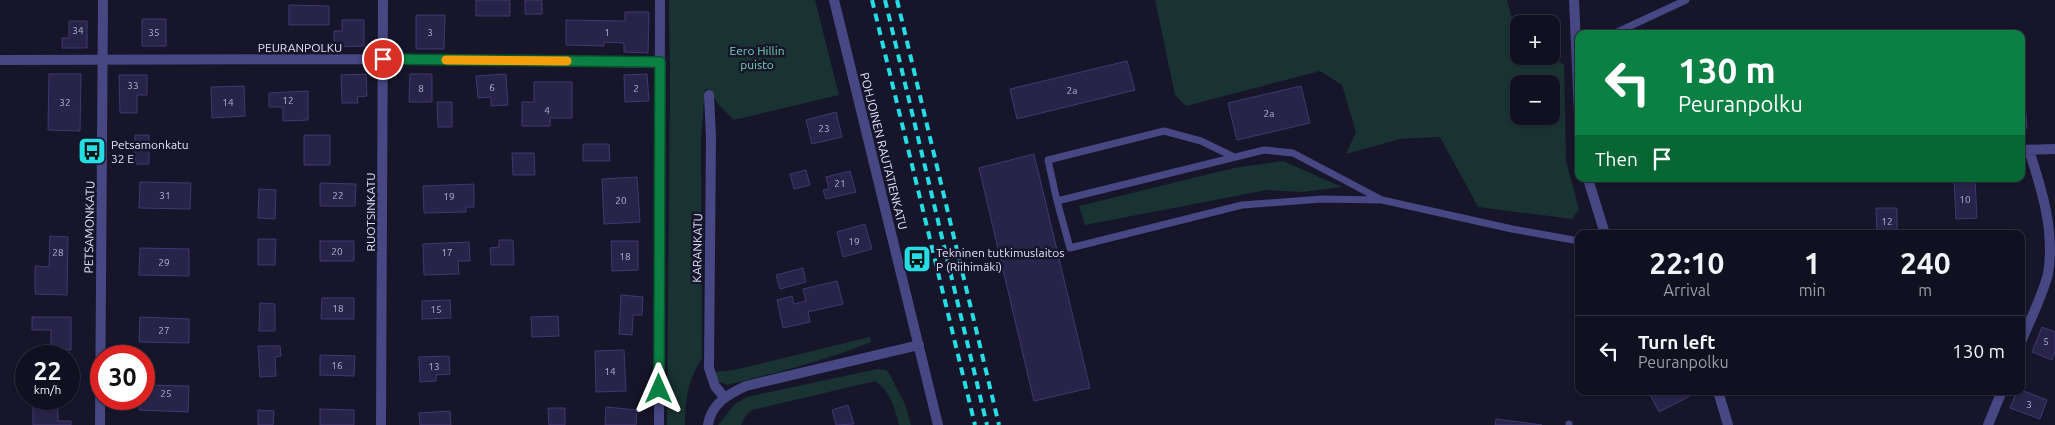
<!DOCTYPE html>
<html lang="en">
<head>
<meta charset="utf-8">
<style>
	:root { --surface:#111020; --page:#1e1e2d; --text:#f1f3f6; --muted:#9c9da5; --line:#30303e }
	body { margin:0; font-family:Ubuntu,sans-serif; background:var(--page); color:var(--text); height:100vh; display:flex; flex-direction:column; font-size:19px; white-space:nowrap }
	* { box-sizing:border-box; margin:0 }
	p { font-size:16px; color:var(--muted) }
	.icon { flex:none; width:28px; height:28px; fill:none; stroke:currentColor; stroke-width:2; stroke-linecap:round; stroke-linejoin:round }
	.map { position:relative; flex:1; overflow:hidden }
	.sheet { position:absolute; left:1575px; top:230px; width:450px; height:165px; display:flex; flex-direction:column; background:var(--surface); border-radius:10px; box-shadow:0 1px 4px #0004,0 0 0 1px var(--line) }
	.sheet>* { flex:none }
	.hud { position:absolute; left:1575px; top:30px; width:450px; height:152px; border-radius:10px; box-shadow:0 1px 4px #0004,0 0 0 1px var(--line); background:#0b8043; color:#fff; overflow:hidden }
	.fabs { position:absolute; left:1510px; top:15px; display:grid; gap:10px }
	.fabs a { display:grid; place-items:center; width:50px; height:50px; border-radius:10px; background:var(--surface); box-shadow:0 1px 4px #0004,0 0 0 1px var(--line); font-size:25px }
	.speed { position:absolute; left:15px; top:345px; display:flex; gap:10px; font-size:25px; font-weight:700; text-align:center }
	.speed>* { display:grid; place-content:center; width:65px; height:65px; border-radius:50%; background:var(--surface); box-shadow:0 1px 4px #0004,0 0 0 1px var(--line); line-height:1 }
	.speed small { font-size:12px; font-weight:400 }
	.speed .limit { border:8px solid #d22; background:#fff; color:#111 }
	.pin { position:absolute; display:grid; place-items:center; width:42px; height:42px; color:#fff; margin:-21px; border:2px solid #fff; border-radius:50%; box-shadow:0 1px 5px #0007 }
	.me { position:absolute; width:55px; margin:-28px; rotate:0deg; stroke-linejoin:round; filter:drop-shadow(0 0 4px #0008) }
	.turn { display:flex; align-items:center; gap:18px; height:105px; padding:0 20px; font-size:22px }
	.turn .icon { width:65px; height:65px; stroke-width:2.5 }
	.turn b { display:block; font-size:35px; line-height:42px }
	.then { display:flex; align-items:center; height:48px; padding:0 20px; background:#0003; gap:10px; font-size:19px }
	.eta { display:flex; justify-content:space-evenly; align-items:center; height:85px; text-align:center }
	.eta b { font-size:30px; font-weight:700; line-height:35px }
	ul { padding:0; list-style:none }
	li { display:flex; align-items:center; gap:15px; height:70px; padding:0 20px; border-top:1px solid var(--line) }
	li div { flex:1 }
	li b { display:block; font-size:19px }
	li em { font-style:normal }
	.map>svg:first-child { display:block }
</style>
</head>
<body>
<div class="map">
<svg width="2055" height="425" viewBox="0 0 2055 425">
	<rect width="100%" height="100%" fill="#17152a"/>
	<path fill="#183331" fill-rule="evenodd" d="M669,0h146l24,95 -105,25 -16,-16 -8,-14 -5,-1 -4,51 1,218c-15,24 -16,40 -17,67h-18l3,-347z
		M1155,0h352l7,25 5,4v27l32,-1 13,10 2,96 13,49 -7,9 -94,-12 -38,-70 -40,2 -54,15 10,-22 -14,-47 -22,-14 -134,35 -11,-11zM1519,84h32v32h-32z
		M1283,161l59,26 -40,5 -35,-2 -182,35 -6,-19 155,-38z
		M870,337l1,5c-47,19 -95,31 -144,43l-9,-4 -6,-9 22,-2z
		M877,369l9,1 3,3 16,31 6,21h-12c-3,-15 -10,-36 -24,-44l-123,29 -6,5 -5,10h-23l17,-21 12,-7z"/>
	<path fill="#282349" stroke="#403872" d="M476,0h34v16h-34z
		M525,0h17v14h-17z
		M289,5l40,1v19h-40z
		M625,12h24l-1,41 -24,-1v-9l-20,-1v4l-38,-1v-25l59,1z
		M416,15h29l-1,34h-28z
		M142,19h24v27h-24z
		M342,20h22v26l-30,1v-16h8z
		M69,21h18v27h-25v-10h7z
		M1127,61l8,29 -118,29 -7,-30z
		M49,74h32l-1,57 -32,-1z
		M366,74l1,22 -10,1 1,6h-16l-1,-28z
		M410,74h22v28h-23z
		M506,74l2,31 -17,1v-9l-13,1 -2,-22z
		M647,74l2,27 -24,1 -1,-27z
		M119,75h28v20h-10v18h-17z
		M534,82h38v36h-22v8h-28v-24h12z
		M244,86l1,30 -33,2 -1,-31z
		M1301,86l9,37 -73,17 -9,-37z
		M308,91v29l-25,1v-14h-14v-14z
		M437,102h15v25h-14z
		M2021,103h4l2,25h-6z
		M836,112l6,25 -30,7 -6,-24z
		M135,135h14v29h-14z
		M304,135h26v30h-26z
		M583,144h26l1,17h-27z
		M512,153h22l1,22h-22z
		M1034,154l56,234 -56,13 -55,-233z
		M806,170l4,15 -16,4 -4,-15z
		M850,171l6,21 -30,7 -3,-9 6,-1 -3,-12z
		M637,177l3,45 -36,2 -2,-45z
		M1954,179h21l2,39 -21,1z
		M140,182l51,1 -1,26 -51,-1z
		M320,183l36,1 -1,22h-35z
		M474,184v23h-8v5l-42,1 -1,-27z
		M259,189l17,1 -1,29 -17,-1z
		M1876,208h21v26h-20z
		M865,224l7,25 -29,8 -6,-25z
		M50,236l18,1 -1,58 -32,-1v-28l14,1z
		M258,239h18l-1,26h-17z
		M499,240h14l1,25h-23l-1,-17 9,-1z
		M320,241h34v20h-34z
		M611,241h27v29l-26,1z
		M469,242l1,19h-12l1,13 -35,1 -1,-31z
		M140,248l49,1v27l-50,-1z
		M803,268l3,14 -26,7 -4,-14z
		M837,281l6,23 -35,8 2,10 -27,6 -6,-28 15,-4 2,8 12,-3 -3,-12z
		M621,295l22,2 -1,18h-9l-1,20 -13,-1z
		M322,298h32v21h-33z
		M450,300l1,18 -29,1v-18z
		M260,303l15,1v27h-16z
		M558,316l1,20 -27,1 -1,-20z
		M32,317h39v33l-20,-1v-19h-19z
		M140,317l49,2v24l-50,-1z
		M2042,327l13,5v19l-3,9 -20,-8z
		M258,346h22l1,10 -6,1 1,19 -16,1z
		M624,350l2,41 -30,1 -1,-41z
		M320,355l35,1 -1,20 -34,-1z
		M449,356l1,18 -14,1v6l-16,1 -1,-25z
		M144,385l45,1 -1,26 -49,-2v-11h5z
		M2021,390l26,10 -7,19 -30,-11 7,-17z
		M1648,391h42l2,4 -33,17z
		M33,399h30v6h-5v16h13v4h-38z
		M848,405l6,19 -18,1 -4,-15z
		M606,407l31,3 -1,15h-31z
		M548,408h17v17h-16z
		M320,409l34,1v15h-34z
		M258,410l16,1 -1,14h-15z
		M450,411l1,14h-31l-1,-12z
		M1496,419l46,6h-47z"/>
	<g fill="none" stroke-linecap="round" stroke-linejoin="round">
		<path stroke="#464783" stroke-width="7" d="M1613,34l73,-34
			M1382,200l-89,-47 -29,-3 -207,51 13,47 172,-43 80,-6 60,1 130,29 67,12
			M1057,201l-9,-41 116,-29 37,10 33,16
			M1569,425v-1"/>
		<path stroke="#464783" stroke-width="10" d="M1574,0l5,114
			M0,60l383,-1 277,4
			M709,95l2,42 -2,231 6,18 9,11
			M2021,150l34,-1
			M1588,179l17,55
			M2021,342c9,-22 21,-45 27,-68 7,-43 -6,-84 -19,-124
			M1718,391l10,34
			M100,425l3,-425
			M381,425l2,-425
			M659,425l1,-425
			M1988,425l14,-34"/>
		<path stroke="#464783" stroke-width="10" d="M834,0l104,425
			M708,425c3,-21 20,-31 38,-39l173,-41"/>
		<path stroke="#25dde4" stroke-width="4" stroke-dasharray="8 6" stroke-linecap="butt" d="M872,0l103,425
			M885,0l102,425
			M897,0l102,425"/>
	</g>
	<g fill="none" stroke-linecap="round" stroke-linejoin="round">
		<defs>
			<path id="route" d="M383,59l277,3 -1,327"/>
		</defs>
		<use href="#route" stroke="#07532c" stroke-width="12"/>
		<use href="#route" stroke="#0b8043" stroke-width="9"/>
		<path stroke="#f59e0b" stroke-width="9" d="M446,60l121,1"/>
	</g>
	<defs>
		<symbol id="bus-square" viewBox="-11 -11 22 22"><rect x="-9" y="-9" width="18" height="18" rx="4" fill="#25dde4" stroke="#17152a"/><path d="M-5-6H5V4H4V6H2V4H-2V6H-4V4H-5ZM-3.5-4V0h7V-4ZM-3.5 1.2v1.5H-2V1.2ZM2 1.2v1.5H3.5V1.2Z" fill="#111"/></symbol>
	</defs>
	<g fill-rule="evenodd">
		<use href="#bus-square" x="76" y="135" width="32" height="32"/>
		<use href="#bus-square" x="901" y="243" width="32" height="32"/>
	</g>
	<g text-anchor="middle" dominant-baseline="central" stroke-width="5" stroke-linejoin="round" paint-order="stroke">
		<g font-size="10" fill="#b4b2ce">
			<text x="78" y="30">34</text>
			<text x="154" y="32">35</text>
			<text x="430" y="32">3</text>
			<text x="607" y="32">1</text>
			<text x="133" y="85">33</text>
			<text x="492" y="87">6</text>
			<text x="421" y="88">8</text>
			<text x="636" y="88">2</text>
			<text x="1072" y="90">2a</text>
			<text x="288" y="100">12</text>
			<text x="65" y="102">32</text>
			<text x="228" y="102">14</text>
			<text x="547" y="110">4</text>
			<text x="1269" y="113">2a</text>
			<text x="824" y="128">23</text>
			<text x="840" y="183">21</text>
			<text x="165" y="195">31</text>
			<text x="338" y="195">22</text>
			<text x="449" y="196">19</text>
			<text x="1965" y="199">10</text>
			<text x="621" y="200">20</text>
			<text x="1887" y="221">12</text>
			<text x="854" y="241">19</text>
			<text x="337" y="251">20</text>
			<text x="58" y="252">28</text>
			<text x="447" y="252">17</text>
			<text x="625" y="256">18</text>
			<text x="164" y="262">29</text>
			<text x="338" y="308">18</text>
			<text x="436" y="309">15</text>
			<text x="164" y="330">27</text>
			<text x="2046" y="341">5</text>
			<text x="337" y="365">16</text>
			<text x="434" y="366">13</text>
			<text x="610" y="371">14</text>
			<text x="166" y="393">25</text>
			<text x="2029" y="404">3</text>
		</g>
		<g font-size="12" fill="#e3e1fb" stroke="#17152a">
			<text x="300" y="47">PEURANPOLKU</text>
			<text transform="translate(884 151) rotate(76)">POHJOINEN RAUTATIENKATU</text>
			<text transform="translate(370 212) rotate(-90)">RUOTSINKATU</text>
			<text transform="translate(89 227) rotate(-89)">PETSAMONKATU</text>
			<text transform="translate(697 248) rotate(-89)">KARANKATU</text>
		</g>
		<g font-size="12" fill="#75d4b6" stroke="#17152a">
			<text x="757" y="50">Eero Hillin<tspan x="757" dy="14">puisto</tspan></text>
		</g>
		<g font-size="12" fill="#e3e1fb" stroke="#17152a" text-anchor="start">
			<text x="111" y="144">Petsamonkatu<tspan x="111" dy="14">32 E</tspan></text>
			<text x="936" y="252">Tekninen tutkimuslaitos<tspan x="936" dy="14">P (Riihimäki)</tspan></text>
		</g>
	</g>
</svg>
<div class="fabs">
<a>+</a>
<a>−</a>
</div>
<div class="speed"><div>22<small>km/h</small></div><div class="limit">30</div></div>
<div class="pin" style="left:383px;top:59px;background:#d93025"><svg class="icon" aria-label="arrive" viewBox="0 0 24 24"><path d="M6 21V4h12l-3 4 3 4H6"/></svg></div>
<svg class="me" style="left:659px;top:389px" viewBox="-20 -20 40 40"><path d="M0-17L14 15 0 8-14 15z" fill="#0b8043" stroke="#fff" stroke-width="4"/></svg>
<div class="hud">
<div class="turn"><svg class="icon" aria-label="left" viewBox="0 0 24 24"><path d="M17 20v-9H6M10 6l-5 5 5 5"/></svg><div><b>130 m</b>Peuranpolku</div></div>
<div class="then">Then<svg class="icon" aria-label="arrive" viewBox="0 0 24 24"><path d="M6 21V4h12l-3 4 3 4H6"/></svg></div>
</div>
<section class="sheet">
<div class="eta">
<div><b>22:10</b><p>Arrival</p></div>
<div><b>1</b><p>min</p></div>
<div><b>240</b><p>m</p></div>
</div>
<ul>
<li><svg class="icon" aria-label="left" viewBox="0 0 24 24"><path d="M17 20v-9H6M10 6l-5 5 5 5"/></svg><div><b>Turn left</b><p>Peuranpolku</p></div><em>130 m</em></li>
</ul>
</section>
</div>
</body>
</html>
